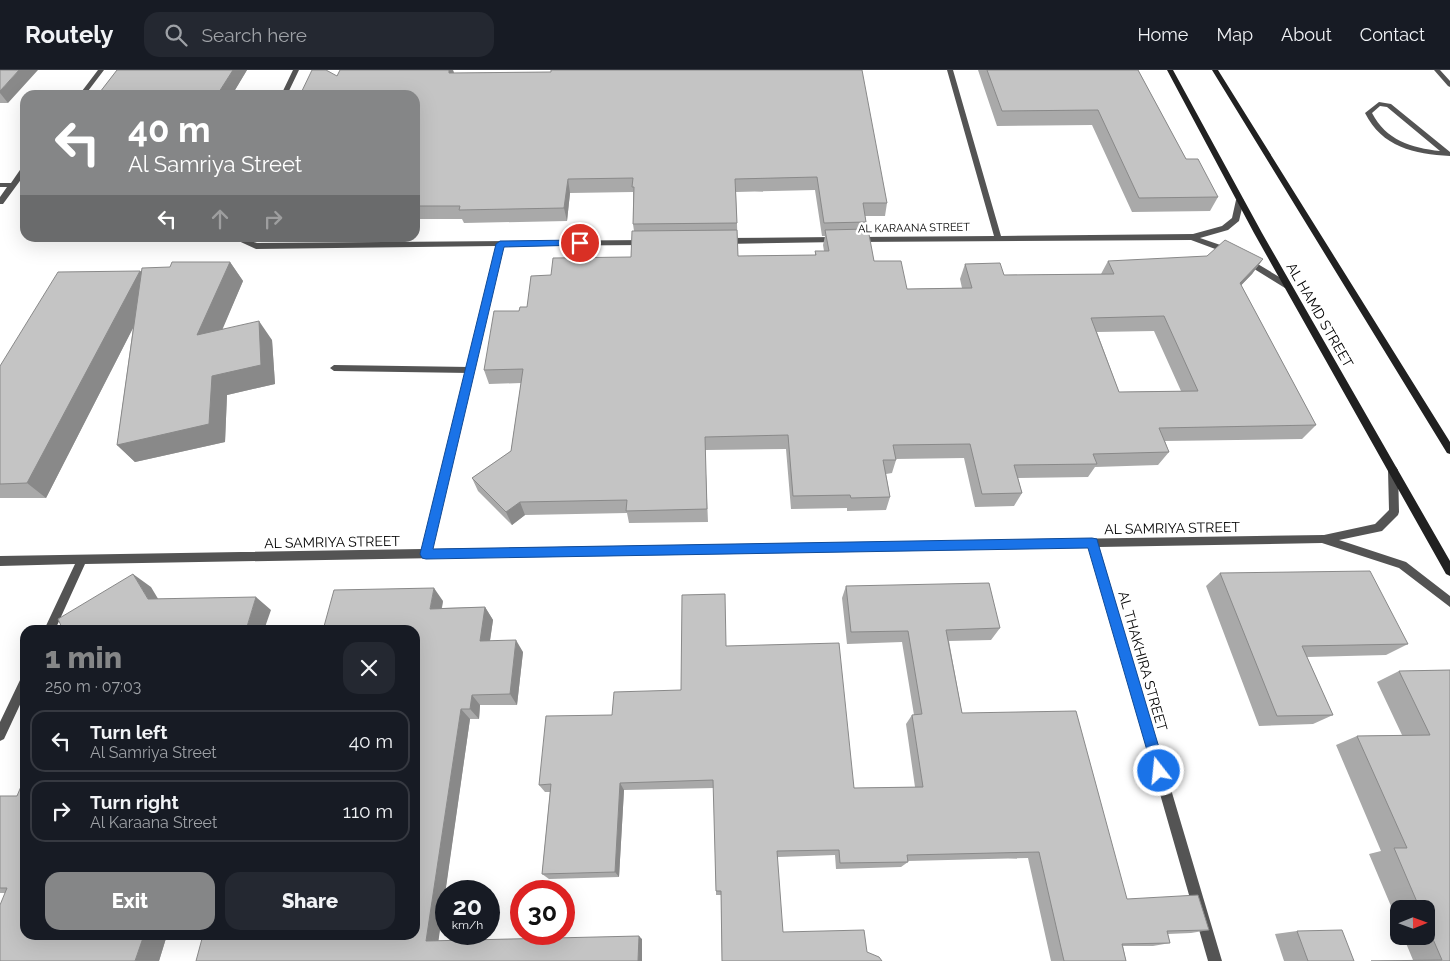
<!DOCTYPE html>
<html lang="en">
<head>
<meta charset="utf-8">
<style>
	:root { --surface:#171b24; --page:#242831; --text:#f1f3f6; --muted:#9ea1a6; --line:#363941; --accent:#858687 }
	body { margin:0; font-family:Raleway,sans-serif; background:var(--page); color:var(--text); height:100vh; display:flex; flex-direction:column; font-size:19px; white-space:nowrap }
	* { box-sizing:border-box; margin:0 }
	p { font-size:16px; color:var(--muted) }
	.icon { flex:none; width:28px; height:28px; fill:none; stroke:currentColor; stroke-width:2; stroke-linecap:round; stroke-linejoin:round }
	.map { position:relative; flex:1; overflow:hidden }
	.side { position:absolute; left:20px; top:555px; width:400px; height:315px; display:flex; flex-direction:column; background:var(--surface); border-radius:15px; box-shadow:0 5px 20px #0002 }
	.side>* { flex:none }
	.top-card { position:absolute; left:20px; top:20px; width:400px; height:152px; border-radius:15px; box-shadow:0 5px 20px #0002; background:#858687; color:#fff; overflow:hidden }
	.needle { width:32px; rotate:89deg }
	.fabs { position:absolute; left:1390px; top:830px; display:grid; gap:10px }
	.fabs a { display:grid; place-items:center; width:45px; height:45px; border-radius:10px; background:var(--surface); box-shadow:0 5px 20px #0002; font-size:25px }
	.speed { position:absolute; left:435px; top:810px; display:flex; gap:10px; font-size:25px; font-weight:700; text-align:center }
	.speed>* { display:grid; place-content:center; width:65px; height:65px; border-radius:50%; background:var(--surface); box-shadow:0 5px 20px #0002; line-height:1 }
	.speed small { font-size:12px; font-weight:400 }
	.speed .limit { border:8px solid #d22; background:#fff; color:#111 }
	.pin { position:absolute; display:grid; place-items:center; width:42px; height:42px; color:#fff; margin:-21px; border:2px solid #fff; border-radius:50%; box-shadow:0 1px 5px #0007 }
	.me { position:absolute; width:55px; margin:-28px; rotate:344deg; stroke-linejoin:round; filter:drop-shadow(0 0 4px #0008) }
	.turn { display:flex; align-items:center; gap:18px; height:105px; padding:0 25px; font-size:22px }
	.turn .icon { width:65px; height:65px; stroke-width:2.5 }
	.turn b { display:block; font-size:35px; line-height:42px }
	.lanes { display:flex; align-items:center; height:48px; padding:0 25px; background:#0003; justify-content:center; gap:25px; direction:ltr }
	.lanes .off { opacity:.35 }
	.round { display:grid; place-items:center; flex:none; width:52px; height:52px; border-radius:15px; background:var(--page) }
	.head { display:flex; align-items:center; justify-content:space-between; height:85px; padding:0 25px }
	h1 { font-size:30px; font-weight:800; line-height:38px; color:var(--accent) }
	.action { display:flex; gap:10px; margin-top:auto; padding:10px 25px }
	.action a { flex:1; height:58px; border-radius:15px; background:var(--accent); color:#fff; font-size:20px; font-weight:800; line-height:58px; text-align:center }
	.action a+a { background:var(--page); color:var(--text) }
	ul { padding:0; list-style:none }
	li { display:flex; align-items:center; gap:15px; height:62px; margin:0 10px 8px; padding:0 15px; border:2px solid var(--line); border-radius:15px }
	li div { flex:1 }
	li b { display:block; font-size:19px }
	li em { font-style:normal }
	header { display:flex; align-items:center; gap:30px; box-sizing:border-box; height:70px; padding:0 25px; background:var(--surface); border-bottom:1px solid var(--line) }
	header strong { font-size:24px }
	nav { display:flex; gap:28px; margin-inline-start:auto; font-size:18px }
	.search { width:350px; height:45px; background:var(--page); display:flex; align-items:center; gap:12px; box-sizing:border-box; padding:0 18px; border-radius:15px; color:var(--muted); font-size:19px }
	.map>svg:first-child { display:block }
</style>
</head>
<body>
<header>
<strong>Routely</strong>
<div class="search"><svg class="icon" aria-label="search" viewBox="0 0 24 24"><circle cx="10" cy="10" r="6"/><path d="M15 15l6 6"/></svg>Search here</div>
<nav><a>Home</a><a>Map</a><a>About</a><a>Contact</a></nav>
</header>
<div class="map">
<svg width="1450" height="891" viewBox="0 0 1450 891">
	<rect width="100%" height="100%" fill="#fff"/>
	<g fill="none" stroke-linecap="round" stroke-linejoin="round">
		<path fill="#545454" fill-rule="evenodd" d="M1379,32l12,2 59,48v4c-36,-2 -68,-9 -85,-43zM1380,36l7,1 53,44c-29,-3 -54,-11 -68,-38z
			M334,295l136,2 4,3 -4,3 -136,-2 -4,-3z"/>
		<path fill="#545454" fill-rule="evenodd" d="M98,0h6l-19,25h-6z
			M293,0h6l-12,25h-6z
			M947,0h6l48,166 192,-2 29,-8 10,-8 4,-18 4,-2 4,2 -5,21 -11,9 -28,8 32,11v4h-6l-35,-13 -336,2 -1,-2 4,-3 136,-1z
			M1434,0h6l10,11v6l-2,-1z
			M22,97h3v7l-22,30h-3v-7l7,-10h-7v-4h11z
			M836,167l4,3 -1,2 -114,2 -4,-3 4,-3z
			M232,168h10l15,5 392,-3v4l-3,1 -143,1 -71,303 892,-14 51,-11 14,-14 -1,-40 2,-3h6l2,3 1,42 -1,3 -16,16 -43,9 67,22 44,34v11l-51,-39 -77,-25 -223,4 123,414h-14l-119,-414 -1004,17 -30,66h-11l31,-66 -75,2v-10l422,-7 74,-303 -240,3z
			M1246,187l45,27v4h-6l-42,-26 -1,-2z
			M25,607v17l-21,45 -4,2v-19l21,-44z"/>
		<path fill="#212121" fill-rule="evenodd" d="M1167,0h6l89,163 188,328v15l-4,-2 -192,-341z
			M1212,0h6l232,372v12l-3,-1z"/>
	</g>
	<path fill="#a9a9a9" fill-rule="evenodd" d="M0,0l8,33h-8z
		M117,0h130l-15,25h-130l-2,-3z
		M340,0h113l1,3 97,-1 336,131 -2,13h-20l1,6 -1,7 9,32 33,28 55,-1 -2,-9 5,-15 39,11 97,-1 7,-13 155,-2 -11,15 -11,11 75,140 -14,14 -137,2 4,11 -11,13 -63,2 -7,10 -70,1 4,15 -8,13 -39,1 -11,-49 -69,1 1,1 -4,13 -6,1 4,23 -4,13 -39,1v-3l-56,1 -5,-60 -81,1 3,72 -79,1 -2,-10 -102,2 -13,10 -34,-34 -6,-13 39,-27 10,-68 -32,1 -5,-14 35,-59 8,-4 24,-32 80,-18 3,-26 -1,-7v-32l-63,1 -3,28 -103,2 -2,-4h-47v-124l-78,-19zM815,120l7,46h3l-2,9 1,6h-9v4l-77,1 -2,-64zM1154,261l27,60 -62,1 -22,-60z
		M978,0h160l48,89 32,38 -8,14 -78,1 -40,-87 -95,1z
		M230,192l13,19 -21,48 50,11 3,44 -48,11 -2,47 -90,20 -18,-17 16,-117 -87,170h-46v-132l140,-95z
		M1220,503l188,71 -22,11 -79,2 26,58 -20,9 -54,2 -53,-140z
		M846,516l154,42 -9,12 -42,1 13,72 165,186 82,31 -18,3 -23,1 2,9 -17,3h-30l3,15h-75l-23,-103 -120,3v1l-7,5 -65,2 -1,-14 -57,2 -56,104 -1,-66h-5v-4l-2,-103 -90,2 -5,87 -70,2 -7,-5 8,-82h-5l-6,-7 73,-70 69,-25 45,-44 128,142 61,-1 -9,-63 6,-9h2l-12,-73 -55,2 -5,-46z
		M443,531l-1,7 43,-1 8,13 -3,21 33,11 -6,53h-37l-1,14h-9l-32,222 204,-2v22h-446l219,-26v-305z
		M1450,600v291l-37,-1 -10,-24h23v-27h-27v16l-30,-71 12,-3 -45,-106 21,-9 45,-1 -25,-53 22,-11z
		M0,726h17l8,139h142l-8,26h-159l5,-68h-5z
		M1297,861l57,30h-70l-9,-27z"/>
	<path fill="#898989" d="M19,0h19l-30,33 -8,-10v-2z
		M233,0h14l-15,25h-11l-2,-3z
		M449,0h4l2,7 -6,-4z
		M568,109l2,14 -3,28 -3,-13z
		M1263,189l-11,15 -23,24 11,-15z
		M230,192l13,19 -31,73 -15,-19z
		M140,201l14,16 -108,211 -19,-15z
		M259,251l13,19 3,44 -48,11 -2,47 -90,20 -18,-17 95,-69z
		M520,432l5,13 -13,10 -6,-13z
		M133,504l18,13 15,25 -18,-13z
		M434,518l9,13 -4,20 -9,-12z
		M256,527l15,13 -7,20h-18z
		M485,537l8,13 -5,33 -8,-12z
		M516,570l7,12 -6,53 -7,-11z
		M472,625l8,10 -1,14 -9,-10z
		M461,639l9,10 -32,225 -12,-3z
		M620,713l4,7 -5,87 -4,-5z
		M144,865h23l-8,26h-24z
		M639,866l3,3v22h-4z"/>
	<path fill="#c4c4c4" stroke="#898989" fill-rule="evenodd" d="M0,0h19l-19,21z
		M117,0h116l-14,22h-119z
		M312,0h14l11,6 3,-6h109v3l102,-1v-2h311l25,133h-24l3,19 -42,1 -7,-46 -82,2 2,44 -104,1 1,-37h-2l1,-9 -65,1 -4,29 -105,2 1,-4h-45v-111h-115z
		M987,0h151l48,89h12l20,38 -79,1 -41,-88 -96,1z
		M868,159l6,32h27l6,28 65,-1 -7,-24 35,-1 4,12 110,-1 -6,-13 99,-5 18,-16 38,19 -23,24 76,142 -157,3 10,24 -76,2 4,10 -83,1 8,28 -40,1 -12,-50 -77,1 3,15h-13l7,37 -39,1 -1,-3 -57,1 -5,-61 -83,2 2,72 -81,2 1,-11 -107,2 -14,10 -34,-34 39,-27 12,-82 -39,1 10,-59h25l1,-4h7l4,-31 20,-1 2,-17 78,-1 1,-26 105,-1 1,26 78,-1 -1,-4h14l-4,-21zM1164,246l34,75 -79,1 -28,-74z
		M172,192h58l-33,73 62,-14 2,44 -49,11 -3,48 -92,21 25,-177 28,-1z
		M140,201l-113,212 -27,1v-118l58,-94z
		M1370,501l38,73 -106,2 31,69 -56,1 -57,-143z
		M133,504l15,25 108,-2 -10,33h-183l-5,-11z
		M989,513l11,45 -54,2 16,83 114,-2 51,188 71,-4 11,35 -42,1 3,12 -48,1 4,17h-62l-25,-109 -132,3 1,7 -68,1 -1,-13 -62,1 6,81 81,-2 3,22 12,5 3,4h-160l-1,-70h-5l-3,-111 -93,3 -5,89 -73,2 9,-90 -12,1 7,-69 66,-1 2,-23 67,-2 1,-95 43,-1 1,52 113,-3 15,145 69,-1 -11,-72 10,-1 -14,-83 -57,1 -5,-46z
		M434,518l-4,21 55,-2 -5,34 36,-1 -6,54 -38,1 -2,14h-9l-35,232 213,-5 -1,25h-442l7,-26h212v-305h-92l11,-40z
		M1450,600v291h-79l71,-1 -16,-37v-14h-6l-26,-61h13l-50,-112 73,-1 -31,-64z
		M25,707v158h119l-9,26h-135v-56l7,-17h-7v-92h17z
		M1342,860l12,31h-46l-11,-30z"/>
	<path fill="#1a73e8" stroke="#114b97" d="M580,170l4,3 -1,2 -79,2 -71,302 659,-11 5,1 1,4 68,228 -2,5 -5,2 -4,-2 -2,-5 -65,-223 -662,11 -4,-1 -2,-4 76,-310 4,-3z"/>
	<g text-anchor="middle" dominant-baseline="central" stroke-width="5" stroke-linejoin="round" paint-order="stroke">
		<g font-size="11" fill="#000" stroke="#fff">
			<text transform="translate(914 158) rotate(-1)">AL KARAANA STREET</text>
		</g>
		<g font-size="14" fill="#000" stroke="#fff">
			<text transform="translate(1320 245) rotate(60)">AL HAMD STREET</text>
			<text transform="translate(1172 458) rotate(-1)">AL SAMRIYA STREET</text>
			<text transform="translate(332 472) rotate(-1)">AL SAMRIYA STREET</text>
			<text transform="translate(1143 591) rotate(74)">AL THAKHIRA STREET</text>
		</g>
	</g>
</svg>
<div class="fabs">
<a><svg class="needle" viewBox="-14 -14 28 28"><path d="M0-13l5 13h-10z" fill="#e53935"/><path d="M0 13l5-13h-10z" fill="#9ea1a6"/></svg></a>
</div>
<div class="speed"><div>20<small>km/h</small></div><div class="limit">30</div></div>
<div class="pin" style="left:580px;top:173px;background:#d93025"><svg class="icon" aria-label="arrive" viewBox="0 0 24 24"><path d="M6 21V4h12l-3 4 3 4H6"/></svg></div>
<svg class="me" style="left:1159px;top:701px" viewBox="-20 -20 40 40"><circle r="17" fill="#1a73e8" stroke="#fff" stroke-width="3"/><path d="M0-11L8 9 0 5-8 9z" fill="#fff"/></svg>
<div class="top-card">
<div class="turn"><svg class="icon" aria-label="left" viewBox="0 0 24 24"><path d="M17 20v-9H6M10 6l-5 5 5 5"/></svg><div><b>40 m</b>Al Samriya Street</div></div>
<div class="lanes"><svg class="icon" aria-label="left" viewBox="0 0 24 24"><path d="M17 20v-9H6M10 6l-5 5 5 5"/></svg><svg class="icon off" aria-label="ahead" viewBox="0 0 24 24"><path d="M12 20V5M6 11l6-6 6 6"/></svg><svg class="icon off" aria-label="right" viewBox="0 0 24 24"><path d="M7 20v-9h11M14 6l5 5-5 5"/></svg></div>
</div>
<section class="side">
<div class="head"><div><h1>1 min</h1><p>250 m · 07:03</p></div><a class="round"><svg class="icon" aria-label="close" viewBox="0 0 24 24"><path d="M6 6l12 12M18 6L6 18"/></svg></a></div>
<ul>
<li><svg class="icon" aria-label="left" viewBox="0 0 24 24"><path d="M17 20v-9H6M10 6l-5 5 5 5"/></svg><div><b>Turn left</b><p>Al Samriya Street</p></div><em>40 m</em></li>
<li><svg class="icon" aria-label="right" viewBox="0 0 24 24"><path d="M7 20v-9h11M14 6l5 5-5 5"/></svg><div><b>Turn right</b><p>Al Karaana Street</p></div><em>110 m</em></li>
</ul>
<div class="action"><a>Exit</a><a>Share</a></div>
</section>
</div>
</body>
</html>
